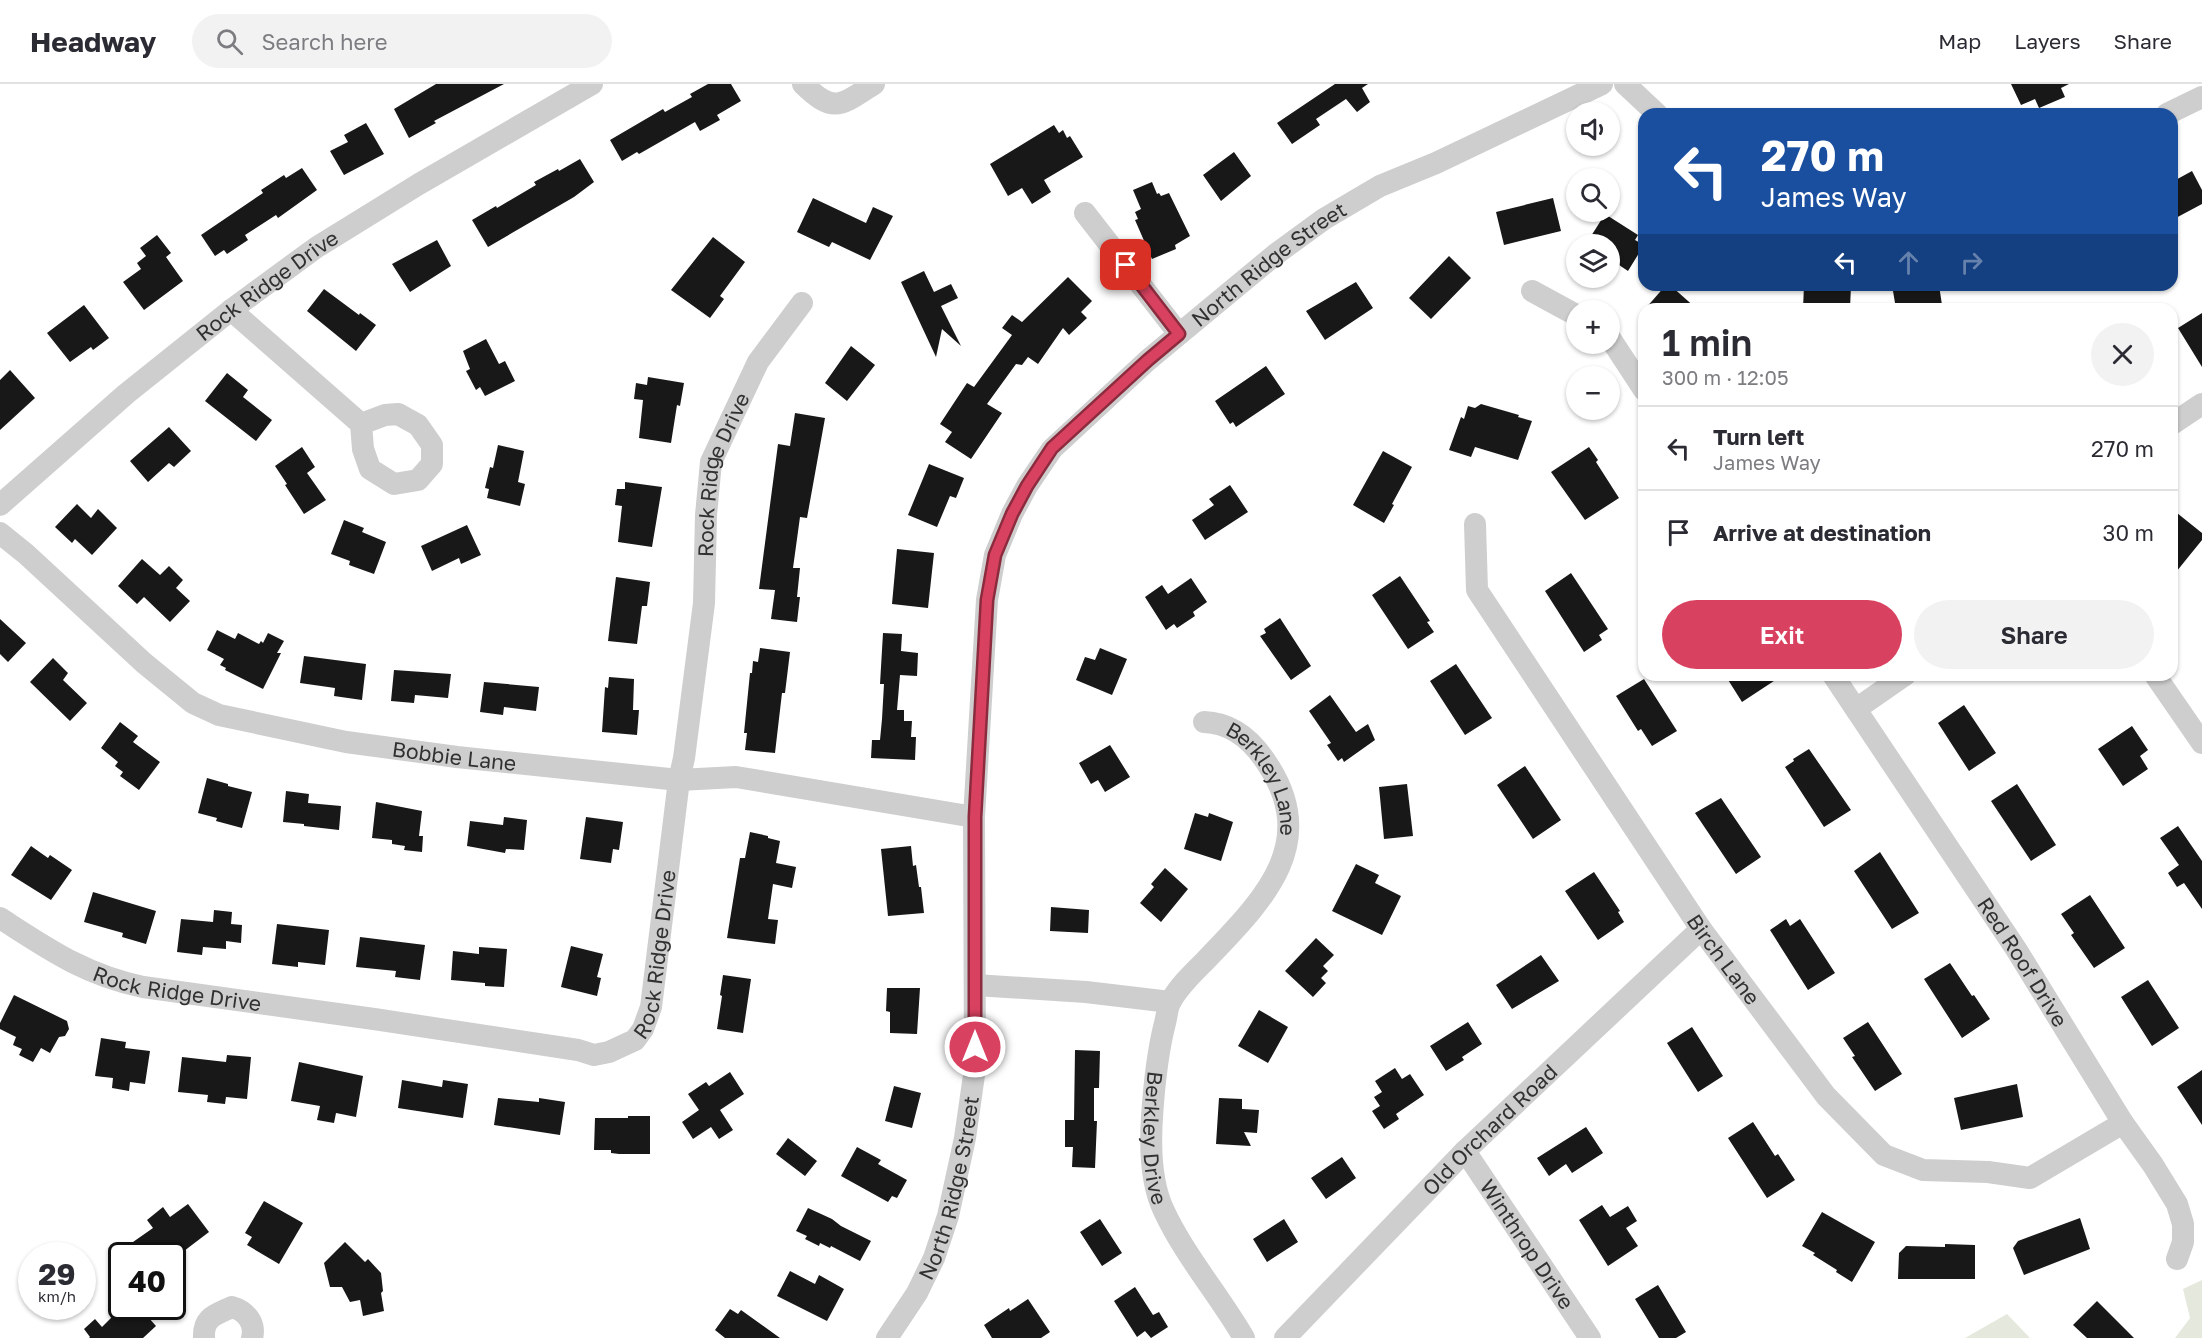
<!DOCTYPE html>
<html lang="en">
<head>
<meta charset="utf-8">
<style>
	:root { --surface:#fff; --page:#f2f2f3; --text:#2b2b33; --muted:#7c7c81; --line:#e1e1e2; --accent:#d84260 }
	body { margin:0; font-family:"Golos Text",sans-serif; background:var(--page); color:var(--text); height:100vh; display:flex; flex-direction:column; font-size:22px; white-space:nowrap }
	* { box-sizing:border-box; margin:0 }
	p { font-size:20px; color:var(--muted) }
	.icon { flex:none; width:33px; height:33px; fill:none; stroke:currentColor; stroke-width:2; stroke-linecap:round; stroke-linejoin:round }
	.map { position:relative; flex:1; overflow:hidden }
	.panel { position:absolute; left:1638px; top:219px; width:540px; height:378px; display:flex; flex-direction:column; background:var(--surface); border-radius:18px; box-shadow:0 2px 4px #0004 }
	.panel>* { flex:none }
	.guide { position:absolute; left:1638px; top:24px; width:540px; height:183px; border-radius:18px; box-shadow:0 2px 4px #0004; background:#1a4fa0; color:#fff; overflow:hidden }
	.tools { position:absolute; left:1566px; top:18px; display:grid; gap:12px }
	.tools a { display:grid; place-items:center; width:54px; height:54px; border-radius:50%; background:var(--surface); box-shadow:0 2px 4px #0004; font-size:30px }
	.speed { position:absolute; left:18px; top:1158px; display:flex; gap:12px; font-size:30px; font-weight:700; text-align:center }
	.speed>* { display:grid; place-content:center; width:78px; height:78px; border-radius:50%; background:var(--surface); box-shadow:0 2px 4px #0004; line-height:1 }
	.speed small { font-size:15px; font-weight:400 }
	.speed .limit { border:3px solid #111; border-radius:9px; background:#fff; color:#111 }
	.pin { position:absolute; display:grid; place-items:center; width:51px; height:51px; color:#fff; margin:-26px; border-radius:12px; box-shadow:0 3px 9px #0006 }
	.me { position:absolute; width:66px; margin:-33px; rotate:0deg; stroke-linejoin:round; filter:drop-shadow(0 0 4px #0008) }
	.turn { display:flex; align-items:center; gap:21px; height:126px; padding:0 24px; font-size:27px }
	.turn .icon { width:78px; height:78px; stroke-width:2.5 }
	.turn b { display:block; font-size:42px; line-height:51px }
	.lanes { display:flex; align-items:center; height:57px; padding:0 24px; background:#0003; justify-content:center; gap:30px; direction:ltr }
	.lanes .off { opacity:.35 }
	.round { display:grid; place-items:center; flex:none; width:63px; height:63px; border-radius:32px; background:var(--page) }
	.headline { display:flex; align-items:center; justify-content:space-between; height:102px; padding:0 24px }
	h1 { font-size:36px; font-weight:600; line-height:45px }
	.button { display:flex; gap:12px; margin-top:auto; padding:12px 24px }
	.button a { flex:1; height:69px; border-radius:36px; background:var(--accent); color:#fff; font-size:24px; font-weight:600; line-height:69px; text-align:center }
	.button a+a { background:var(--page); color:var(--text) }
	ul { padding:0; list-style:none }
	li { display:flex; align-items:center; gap:18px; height:84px; padding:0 24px; border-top:2px solid var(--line) }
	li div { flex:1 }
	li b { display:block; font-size:22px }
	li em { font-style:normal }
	header { display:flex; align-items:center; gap:36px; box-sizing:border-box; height:84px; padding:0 30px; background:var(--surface); border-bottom:2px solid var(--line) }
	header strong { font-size:28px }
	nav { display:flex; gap:33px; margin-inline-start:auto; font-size:21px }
	.search { width:420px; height:54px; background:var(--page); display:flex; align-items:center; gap:15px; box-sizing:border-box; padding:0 21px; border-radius:33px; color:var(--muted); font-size:22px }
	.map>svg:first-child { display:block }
</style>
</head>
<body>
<header>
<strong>Headway</strong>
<div class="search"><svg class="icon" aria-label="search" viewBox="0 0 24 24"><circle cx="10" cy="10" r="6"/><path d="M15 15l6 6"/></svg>Search here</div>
<nav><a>Map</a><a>Layers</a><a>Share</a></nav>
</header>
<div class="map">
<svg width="2202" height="1254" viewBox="0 0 2202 1254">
	<rect width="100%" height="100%" fill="#fff"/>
	<path fill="#e5e9dd" d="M2202,1196v58h-27l15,-20 -7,-29z
		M2007,1230l23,24h-65z"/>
	<path fill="#181818" d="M436,0h68l-70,37 2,2 -27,15 -15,-29z
		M708,0h23l10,17 -24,14 3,5 -20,11 -5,-9 -56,32 -2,-2 -15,9 -12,-21 53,-31 2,3 27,-15 -2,-3z
		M1335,0h33l-6,4 8,14 -13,10 -11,-13 -30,20 4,6 -28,19 -15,-21z
		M2011,0h58l-8,4 4,9 -26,11 -4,-9 -14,6z
		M366,39l18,31 -40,21 -14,-24 18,-9 -4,-7z
		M1054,41l5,8 4,-3 4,8 3,-2 13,21 -39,23 7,12 -19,12 -10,-16 -14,8 -18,-32z
		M1234,68l17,24 -30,25 -18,-26z
		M580,75l14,23 -20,15 -86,50 -16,-27 24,-14 1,2 39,-23 -2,-3 24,-13 1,2z
		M302,84l15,22 -39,28 -2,-3 -31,20 3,5 -21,14 -3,-4 -9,6 -14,-21 62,-42 -2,-3 23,-15 2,3z
		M2192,87l10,19v14l-30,16v-38z
		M1152,98l5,12 2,-1 2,3 8,-3 21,43 -15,9 1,4 -24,10 -17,-39 3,-1 -3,-7 6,-3 -8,-19z
		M813,114l53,25 7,-16 20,9 -23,44 -38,-18 -3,5 -32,-15z
		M1553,114l8,33 -57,14 -8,-33z
		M1605,130l33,21 -3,5 9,5 -16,26 -18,-12v-15h-24z
		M157,151l14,18 -5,4 17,24 -39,29 -21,-28 18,-13 -4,-6 9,-7 -6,-8z
		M713,153l32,25 -25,34 4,3 -14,19 -39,-28z
		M437,156l14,26 -41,26 -18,-28z
		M1449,172l22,22 -40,41 -22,-21z
		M924,187l10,21 17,-8 7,14 -17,8 20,40 -19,-17 -6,28 -35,-75z
		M1068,193l24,24 -11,11 6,6 -18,17 -6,-7 -25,36 -10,-7 -6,8 -6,-1 -29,40 15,9 -31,46 -26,-17 7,-10 -12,-8 27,-41 7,4 38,-52 -10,-7 10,-13 10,7z
		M1356,198l17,26 -48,32 -19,-29z
		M1666,201h4l27,24h-52z
		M1804,201h47l-1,24h-47z
		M1892,201h47l3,20 -46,4z
		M324,205l35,26 1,-2 16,12 -20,26 -49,-40z
		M84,221l25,33 -16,12 -2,-3 -21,15 -23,-29z
		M2202,229v54l-24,-39z
		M486,255l13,25 6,-3 10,20 -30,15 -5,-9 -4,3 -10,-19 4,-2 -7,-18z
		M851,262l24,19 -28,36 -22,-18z
		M1266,282l19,28 -49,33 -3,-5 -3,2 -15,-23z
		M10,286l25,28 -35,32v-50z
		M227,289l21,17 -5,7 29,23 -16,21 -51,-40z
		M648,293l36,6 -4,23 -3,-1 -6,38 -32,-5 4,-38 -9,-1 2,-16 11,2z
		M1481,320l38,11 -1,2 14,4 -14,39 -43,-13 -4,10 -22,-7 12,-33 3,2 4,-13 7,2z
		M795,329l30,5 -18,100 -7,-1 -7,51h7l-3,29h3l-3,25 -26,-3 4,-29 -16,-1 19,-145 12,2z
		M169,343l22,24 -17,16 -5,-4 -21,19 -18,-21z
		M498,361l26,6 -6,31 7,2 -5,22 -33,-8 2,-9 -4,-1 5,-21 3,1z
		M302,363l13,20 -8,6 19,27 -22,14 -19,-29 2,-1 -12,-18z
		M1589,363l9,13 -2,2 23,36 -34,22 -34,-48z
		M1383,367l29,16 -20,37 2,1 -10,18 -31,-18z
		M929,380l35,14 -8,20 -6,-2 -13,31 -29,-12z
		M625,398l37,5 -10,60 -34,-5 4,-36 -7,-1 2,-16h8z
		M1230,401l18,27 -43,28 -13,-20 22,-15 -5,-6z
		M77,420l14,14 7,-9 19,19 -25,27 -17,-16 -3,4 -17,-16z
		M2172,425l30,24v7l-30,37z
		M344,436l20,8 -2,4 24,10 -12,32 -25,-9 1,-4 -19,-7z
		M467,441l14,30 -20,9 -2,-6 -27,13 -11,-25z
		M897,465l37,4 -6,55 -36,-4z
		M142,475l18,16 9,-9 14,14 -7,8 14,13 -20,21 -26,-25 -7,7 -19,-18z
		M1571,489l37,56 -9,6 3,5 -18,12 -39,-61z
		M1400,492l30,45 -3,1 7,10 -26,17 -36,-54z
		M616,493l34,5 -3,24h-5l-5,38 -29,-3z
		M1191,494l16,24 -14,10 2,4 -18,12 -3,-4 -8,6 -21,-33 17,-12 6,9z
		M1280,534l31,48 -20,14 -31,-44 6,-3 -2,-4z
		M0,535l26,24 -18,19 -8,-8z
		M217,546l18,9 3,-6 21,11 2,-3 2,2 5,-10 16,8 -7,12h4l-18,36 -38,-19 1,-2 -6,-3 4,-6 -17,-9z
		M883,549l19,1 -1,17 17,2 -1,23 -17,-1 -3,35h7v11h8l-1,16h5l-1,23 -44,-2 1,-18h8l2,-21 2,-35h-4z
		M760,564l30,4 -5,41h-3l-7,60 -30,-3 2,-17h-3l6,-60h2l1,-12 5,1z
		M1100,564l27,11 -15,36 -36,-15 9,-23 10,3z
		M304,572l62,8 -4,36 -28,-4 1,-8 -35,-5z
		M53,574l15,15 -5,7 24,23 -17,18 -40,-39z
		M1456,580l36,54 -27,17 -35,-54z
		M394,586l57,4 -3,24 -33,-3 -1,8 -23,-2z
		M1725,591h58l-41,27z
		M609,593l25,2 -1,31h6l-2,25 -35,-3 3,-45 3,1z
		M1644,595l33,52 -25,15 -11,-17 -3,2 -22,-35z
		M484,598l55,5 -3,24 -32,-4 -1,8 -23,-3z
		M1330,611l26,37 12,-8 7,16 -31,22 -2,-4 -4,3 -11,-16 4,-2 -22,-32z
		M1964,621l32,48 -27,18 -31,-48z
		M120,638l18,14 -5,6 27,20 -21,28 -19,-14 3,-4 -8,-6 3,-4 -17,-14z
		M2132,642l16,24 -8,6 8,13 -25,17 -25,-37z
		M1110,661l20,32 -25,15 -7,-12 -7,4 -12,-21z
		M1809,665l42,61 -27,17 -39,-60 9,-6 -1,-2z
		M1525,682l36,54 -28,19 -36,-54z
		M207,694l21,6v2l24,6 -10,36 -26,-7 1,-3 -19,-5z
		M1407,700l6,52 -29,3 -5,-52z
		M2017,700l39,61 -25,16 -40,-60z
		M286,707l23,3 -1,9 33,3 -2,24 -35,-4v-2l-21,-2z
		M1721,714l40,59 -25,17 -41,-61z
		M376,718l46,9 -3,25h4l-1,16 -18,-2 1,-4 -13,-2v-4l-20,-2z
		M1195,729l13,4 1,-4 24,9 -12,39 -37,-12z
		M504,733l23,3 -3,30 -18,-1 -1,4 -38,-7 3,-25 33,4z
		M586,733l37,5 -4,28 -6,-1 -2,14 -31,-4z
		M2178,742l24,35v48l-18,-26 -7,4 -9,-14 11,-8 -19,-27z
		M750,748l18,4v2l12,3 -4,22 20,4 -4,21 -19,-4 -5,35 10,1 -3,24 -48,-6 13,-80h5z
		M31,762l17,12 2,-3 22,15 -21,30 -40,-25z
		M911,762l2,20 3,-1 3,22h2l3,26 -36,3 -7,-67z
		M1880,768l39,61 -27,16 -38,-58z
		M1356,780l23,11 -4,8 26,13 -19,39 -50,-24z
		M1165,784l23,21 -27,33 -21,-19 14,-16 -3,-3z
		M1594,788l26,39 -2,1 6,10 -26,18 -33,-49z
		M93,808l63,19 -10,33 -24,-7 1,-4 -39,-11z
		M2090,811l35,53 -31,20 -23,-33 3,-2 -13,-19z
		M1051,823l38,3 -1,23 -38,-2z
		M214,826l18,2 -1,12 11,1 -1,18 -15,-2v8l-23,-2 -1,8 -25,-3 4,-33 32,3z
		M1786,835l4,7 10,-7 35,54 -27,17 -38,-60z
		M277,840l52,6 -4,35 -27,-3v5l-26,-3z
		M360,853l65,8 -5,35 -25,-3 1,-6 -40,-4z
		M1316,854l18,17 -11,11 5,5 -7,7 5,5 -13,14 -28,-26z
		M571,862l32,8 -6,23 4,1 -4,18 -36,-9z
		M479,863l28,2 -3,38 -19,-1v-3l-34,-3 2,-29 26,3z
		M1541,871l18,26 -47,28 -16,-24z
		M1950,879l22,33 2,-1 16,24 -28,19 -38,-59z
		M723,891l28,4 -8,54 -26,-4 5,-33 -2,-1z
		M2148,896l31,48 -27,18 -31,-49z
		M887,904h33l-3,46 -27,-1v-21l-4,-1z
		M14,911l53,26 2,8 -4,7 -6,1 -9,16 -9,-5 -8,14 -14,-7 3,-6 -9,-4 3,-8 -16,-8v-6z
		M1259,926l29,17 -20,36 -30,-17z
		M1468,938l14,22 -20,13 2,3 -18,11 -16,-25z
		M1868,938l34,52 -27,17 -23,-34 3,-1 -12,-18z
		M1692,943l31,49 -25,16 -31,-49z
		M101,954l25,4 -1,6 25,3 -5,33 -15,-2 -1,9 -17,-3 1,-10 -18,-2z
		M1075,966l25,1 -1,37h-5v33h3l-2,47 -23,-1 1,-20h-8v-27h9z
		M227,971l24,2 -4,42 -21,-2 -1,7 -18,-2 1,-7 -30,-3 4,-35 44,5z
		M299,978l64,14 -7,41 -20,-4 -2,10 -17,-3 3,-14 -29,-5z
		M1395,984l7,11 8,-5 14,21 -28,19 3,5 -15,10 -12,-18 8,-5 -6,-9 8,-5 -7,-11z
		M2202,986v55l-25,-38z
		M730,988l14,22 -24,16 13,20 -14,9 -8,-12 -18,12 -11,-17 17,-12 -11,-16 18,-12 3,4z
		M402,996l40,7 1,-7 25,4 -5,34 -65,-10z
		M2017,1000l6,33 -62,13 -7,-32z
		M894,1002l27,7 -9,35 -27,-7z
		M498,1014l41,4v-4l26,4 -5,33 -66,-10z
		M1219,1014l23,1v10l17,1 -2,23 -13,-1 7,14 -35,-2z
		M628,1032h22v38h-31l-8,-1v-3h-17l1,-32h33z
		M1753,1038l22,34 3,-2 17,26 -28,18 -39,-60z
		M1586,1043l17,26 -31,20 -6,-9 -17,12 -12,-18z
		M788,1054l29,23 -12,15 -29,-22z
		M857,1063l24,13 -3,4 29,16 -10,18 -5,-2 -4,6 -47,-26z
		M1342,1073l14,21 -30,21 -15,-21z
		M264,1117l39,22 -24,41 -32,-19 5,-8 -7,-4z
		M188,1120l21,28 -25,19 -6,-8 -16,13h-19l-10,-14 20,-14 -6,-8 16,-13 7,10z
		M1602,1121l8,12 18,-11 9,15 -11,7 12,18 -30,20 -29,-46z
		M808,1124l24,11 9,7 30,15 -11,20 -29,-15 -1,2 -10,-5 -1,3 -14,-7 2,-3 -11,-5z
		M1822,1128l53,30 -23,40 -16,-10 1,-2 -24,-15 2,-2 -13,-7z
		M2080,1134l10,31 -66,26 -11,-27 5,-7z
		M1100,1135l22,34 -20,13 -22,-34z
		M1284,1135l14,23 -31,20 -14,-23z
		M345,1158l20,20 3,-3 13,14 2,18 -2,2 3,18 -21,5 -3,-16 -10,2 -8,-15h-12l-6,-24z
		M1945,1160l30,1v34h-77l1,-26 7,-7 39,1z
		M790,1187l25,13 4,-9 25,14 -17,32 -50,-25z
		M1658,1201l28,47 -10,6h-17l-24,-39z
		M1135,1203l18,28 6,-3 9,15 -17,11 -6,-7 -8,6 -23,-36z
		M1028,1215l22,33 -9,6h-49l-8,-13 25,-17 1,3z
		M2097,1217l37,37h-47l-14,-13z
		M123,1222h3l8,9 6,-7 16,18 -13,12h-54l1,-1 -6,-8 11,-10 7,8z
		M730,1225l8,5 3,-4 39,28h-55l-10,-8z"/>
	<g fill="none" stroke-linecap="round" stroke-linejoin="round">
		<g stroke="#cecece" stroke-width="22">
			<path d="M803,0c31,30 37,22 71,0"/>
			<path d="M1625,0l32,30"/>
			<path d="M2167,30l35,-17"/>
			<path d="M1085,129l94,121"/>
			<path d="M1532,207l44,24"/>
			<path d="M231,226l130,114 2,25 7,20 24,15 24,-4 14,-16v-19l-14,-20 -20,-11 -13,1 -24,9"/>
			<path d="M1610,254l34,52"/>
			<path d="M2172,340l30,-20"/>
			<path id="s1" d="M0,421l126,-111 105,-84 86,-63 102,-63 173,-100"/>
			<path id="s2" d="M1475,440l2,66 224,339 125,167 58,59 39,15 65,2 42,6 93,-55"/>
			<path id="s3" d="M0,449l26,21 118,109 49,40 26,12 127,27 111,15 222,23 57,-3 238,40"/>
			<path id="s4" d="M1833,591l183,274 107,174 30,42 24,39 6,20v18l-6,17"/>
			<path d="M2155,591l47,68"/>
			<path d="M1856,625l49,-34"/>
			<path id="s5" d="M1204,638c29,1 49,19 64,43 53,81 -8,138 -62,195 -12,12 -27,26 -35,41 -4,6 -4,15 -6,22 -8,31 -11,63 -13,94 -2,30 -1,67 12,94 21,45 55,84 80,127"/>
			<path id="s6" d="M0,834c48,31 85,57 143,69l231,32 204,31 16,5 15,-3 26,-12 8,-11 8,-22 28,-227 5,-22 20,-155 2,-88 5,-53 47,-100 44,-59"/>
			<path d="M975,901l111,7 84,10"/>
			<path id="s7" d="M1465,1067l125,187"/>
			<path d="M204,1254c-1,-21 11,-23 28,-31 14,4 24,16 20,31"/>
			<path id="s8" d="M887,1254l30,-45 17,-35 14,-42 17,-78 10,-70 -1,-251 13,-217 8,-45 17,-41 15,-28 25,-37 96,-89 128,-106 48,-35 56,-33 56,-23 166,-79"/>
			<path id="s9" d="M1285,1254l180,-187 236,-222"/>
		</g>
	</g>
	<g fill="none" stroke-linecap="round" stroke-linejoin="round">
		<defs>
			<path id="route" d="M975,963v-230l12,-217 8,-45 17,-41 15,-28 25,-38 96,-88 31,-26 -53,-69"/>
		</defs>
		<use href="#route" stroke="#8c2b3e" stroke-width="15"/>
		<use href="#route" stroke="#d84260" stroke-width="10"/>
	</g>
	<g text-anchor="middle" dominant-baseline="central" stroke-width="6" stroke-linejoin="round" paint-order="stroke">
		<g font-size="21" fill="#313131" stroke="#fff">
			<text stroke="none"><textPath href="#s8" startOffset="1208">North Ridge Street</textPath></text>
			<text stroke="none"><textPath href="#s1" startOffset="346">Rock Ridge Drive</textPath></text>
			<text stroke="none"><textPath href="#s6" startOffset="1236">Rock Ridge Drive</textPath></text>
			<text stroke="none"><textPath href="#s3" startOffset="525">Bobbie Lane</textPath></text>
			<text stroke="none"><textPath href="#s5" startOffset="90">Berkley Lane</textPath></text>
			<text stroke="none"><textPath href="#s6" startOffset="750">Rock Ridge Drive</textPath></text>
			<text stroke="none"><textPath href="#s2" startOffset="510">Birch Lane</textPath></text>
			<text stroke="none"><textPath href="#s4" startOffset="344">Red Roof Drive</textPath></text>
			<text stroke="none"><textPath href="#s6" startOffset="194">Rock Ridge Drive</textPath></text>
			<text stroke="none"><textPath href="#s9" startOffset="292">Old Orchard Road</textPath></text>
			<text stroke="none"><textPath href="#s5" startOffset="500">Berkley Drive</textPath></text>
			<text stroke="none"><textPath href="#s8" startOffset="165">North Ridge Street</textPath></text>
			<text stroke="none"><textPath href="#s7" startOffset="112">Winthrop Drive</textPath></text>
		</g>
	</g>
</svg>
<div class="tools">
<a><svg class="icon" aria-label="sound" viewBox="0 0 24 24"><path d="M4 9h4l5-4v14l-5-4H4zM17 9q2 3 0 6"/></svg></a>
<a><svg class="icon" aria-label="search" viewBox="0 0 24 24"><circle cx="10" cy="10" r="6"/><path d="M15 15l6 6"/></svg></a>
<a><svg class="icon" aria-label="layers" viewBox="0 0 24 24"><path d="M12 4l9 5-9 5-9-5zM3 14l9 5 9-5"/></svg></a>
<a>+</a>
<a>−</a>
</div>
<div class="speed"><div>29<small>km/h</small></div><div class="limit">40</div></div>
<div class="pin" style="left:1126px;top:181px;background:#d93025"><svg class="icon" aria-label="arrive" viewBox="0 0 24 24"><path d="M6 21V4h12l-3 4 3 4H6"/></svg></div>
<svg class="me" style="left:975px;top:963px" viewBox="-20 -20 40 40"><circle r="17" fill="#d84260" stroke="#fff" stroke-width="3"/><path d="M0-11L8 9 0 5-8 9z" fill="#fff"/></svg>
<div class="guide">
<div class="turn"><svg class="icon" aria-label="left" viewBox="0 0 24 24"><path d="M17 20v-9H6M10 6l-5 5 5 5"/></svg><div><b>270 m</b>James Way</div></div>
<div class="lanes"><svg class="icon" aria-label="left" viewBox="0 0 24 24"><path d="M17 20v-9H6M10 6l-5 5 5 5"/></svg><svg class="icon off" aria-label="ahead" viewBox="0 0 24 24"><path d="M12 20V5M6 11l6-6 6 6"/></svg><svg class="icon off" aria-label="right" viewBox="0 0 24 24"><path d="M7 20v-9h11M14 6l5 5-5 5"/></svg></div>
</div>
<section class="panel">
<div class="headline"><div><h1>1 min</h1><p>300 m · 12:05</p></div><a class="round"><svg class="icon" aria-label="close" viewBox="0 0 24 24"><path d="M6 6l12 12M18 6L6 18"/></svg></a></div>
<ul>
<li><svg class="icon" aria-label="left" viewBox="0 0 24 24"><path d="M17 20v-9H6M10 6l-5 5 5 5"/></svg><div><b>Turn left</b><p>James Way</p></div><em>270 m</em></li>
<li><svg class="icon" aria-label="arrive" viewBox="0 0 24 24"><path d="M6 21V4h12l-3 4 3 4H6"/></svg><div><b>Arrive at destination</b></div><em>30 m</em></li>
</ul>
<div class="button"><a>Exit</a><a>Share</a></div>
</section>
</div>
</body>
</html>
